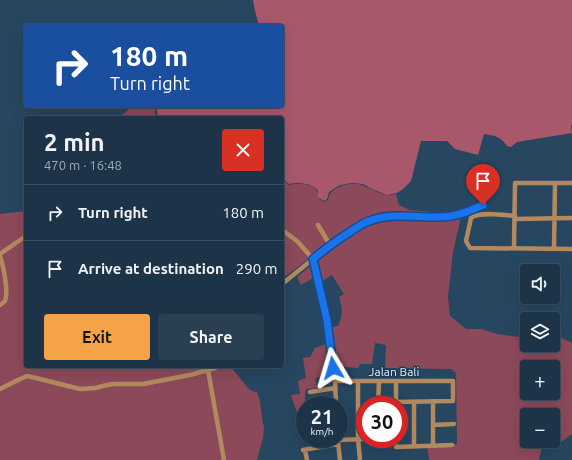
<!DOCTYPE html>
<html lang="en">
<head>
<meta charset="utf-8">
<style>
	:root { --surface:#1d3448; --page:#2a3f52; --text:#f1f3f6; --muted:#a0aab4; --line:#3b4f60; --accent:#f6a246 }
	body { margin:0; font-family:Ubuntu,sans-serif; background:var(--page); color:var(--text); height:100vh; display:flex; flex-direction:column; font-size:15px; white-space:nowrap }
	* { box-sizing:border-box; margin:0 }
	p { font-size:13px; color:var(--muted) }
	.icon { flex:none; width:22px; height:22px; fill:none; stroke:currentColor; stroke-width:2; stroke-linecap:round; stroke-linejoin:round }
	.map { position:relative; flex:1; overflow:hidden }
	.panel { position:absolute; left:24px; top:116px; width:260px; height:252px; display:flex; flex-direction:column; background:var(--surface); border-radius:4px; box-shadow:0 4px 16px #0002,0 0 0 1px var(--line) }
	.panel>* { flex:none }
	.banner { position:absolute; left:24px; top:24px; width:260px; height:84px; border-radius:4px; box-shadow:0 4px 16px #0002,0 0 0 1px var(--line); background:#1a4fa0; color:#fff; overflow:hidden }
	.buttons { position:absolute; left:520px; top:264px; display:grid; gap:8px }
	.buttons a { display:grid; place-items:center; width:40px; height:40px; border-radius:4px; background:var(--surface); box-shadow:0 4px 16px #0002,0 0 0 1px var(--line); font-size:20px }
	.speed { position:absolute; left:296px; top:396px; display:flex; gap:8px; font-size:20px; font-weight:700; text-align:center }
	.speed>* { display:grid; place-content:center; width:52px; height:52px; border-radius:50%; background:var(--surface); box-shadow:0 4px 16px #0002,0 0 0 1px var(--line); line-height:1 }
	.speed small { font-size:10px; font-weight:400 }
	.speed .limit { border:6px solid #d22; background:#fff; color:#111 }
	.pin { position:absolute; display:grid; place-items:center; width:34px; height:34px; color:#fff; margin:-41px -17px; border-radius:50% 50% 50% 0; rotate:-45deg; box-shadow:0 0 4px #0007 }
	.pin .icon { rotate:45deg }
	.me { position:absolute; width:44px; margin:-22px; rotate:353deg; stroke-linejoin:round; filter:drop-shadow(0 0 3px #0008) }
	.turn { display:flex; align-items:center; gap:14px; height:84px; padding:0 20px; font-size:18px }
	.turn .icon { width:52px; height:52px; stroke-width:2.5 }
	.turn b { display:block; font-size:28px; line-height:34px }
	.round { display:grid; place-items:center; flex:none; width:42px; height:42px; border-radius:4px; background:var(--page) }
	.head { display:flex; align-items:center; justify-content:space-between; height:68px; padding:0 20px }
	h1 { font-size:24px; font-weight:700; line-height:30px }
	.button { display:flex; gap:8px; margin-top:auto; padding:8px 20px }
	.button a { flex:1; height:46px; border-radius:4px; background:var(--accent); color:#111; font-size:16px; font-weight:700; line-height:46px; text-align:center }
	.button a+a { background:var(--page); color:var(--text) }
	ul { padding:0; list-style:none }
	li { display:flex; align-items:center; gap:12px; height:56px; padding:0 20px; border-top:1px solid var(--line) }
	li div { flex:1 }
	li b { display:block; font-size:15px }
	li em { font-style:normal }
	.map>svg:first-child { display:block }
</style>
</head>
<body>
<div class="map">
<svg width="572" height="460" viewBox="0 0 572 460">
	<rect width="100%" height="100%" fill="#274660"/>
	<path fill="#8c495a" fill-rule="evenodd" d="M133,106h28l-6,5v7h-37z
		M282,179l7,6c10,-2 21,-2 28,5v7l2,2 5,3 4,-2c0,-2 1,-4 2,-6 6,-9 25,-13 34,-8 11,4 20,12 32,8l3,11 11,5 38,3v2l-29,-2h-25l-23,4 -11,5 -28,19 -46,35 -4,-5v-10l4,-3 -4,-8z
		M26,211v155h177v7l13,-3 7,-4h7l19,23 5,3h3l3,9 2,17 2,10 -1,10 -6,22h-257v-246z
		M461,217l-8,35 -5,45 2,19 16,13h15l16,5 30,4v7h26v-6l9,-1 10,5v91l-11,8 -10,4h-9l-3,14h-110l-2,-15 30,-1 -1,-71 -5,-4 -66,-1 1,-23 -11,-2 -3,21h-12l-2,4 -13,-1 -15,1 1,7 -15,3 1,10 -10,1 -2,4v26h-2l-7,-9 -5,-15 9,-1 -2,-13 8,-3 -3,-20 7,-1 5,-9 14,-5 -2,-15 11,-2c5,-11 5,-18 1,-29l5,-3 -12,-19 -11,7 -6,-5 -14,8 -4,-8 34,-28 32,-23 10,-3 21,-5 25,1 18,1zM527,367h26v26h-26zM527,415h26v26h-26z"/>
	<path fill="#a9586c" d="M253,0h319v125l-1,1 1,7 -55,9 -6,5 -4,-1c-7,-10 -12,-10 -23,-12l-6,21 -23,-6 -8,-8h-26l-10,40 -8,8 -6,4 -10,2 -15,-6 -9,-5 -11,-1 -12,2 -11,7 -2,7 -3,2 -7,-4 1,-7c-8,-7 -19,-8 -29,-6l-7,-6v-60h-124l-1,-8 6,-4h119v-80h-23l-4,-15z"/>
	<g fill="none" stroke-linecap="round" stroke-linejoin="round">
		<path stroke="#b38960" stroke-width="4.5" d="M515,216c-11,-1 -36,-5 -44,2l-5,23 4,7 102,1
			M515,219l57,-1
			M318,225l12,20
			M282,230l15,11 16,18 -31,25
			M514,248l1,-65h57
			M554,249l1,-66
			M0,254l26,-18
			M0,256c3,9 9,36 5,45 -2,2 -3,3 -5,4
			M208,370l16,90
			M335,381h118v20l-57,1
			M358,381v58l2,21
			M396,381v24
			M0,389l18,-9 9,-4 9,2 44,11 15,-1 12,-3 7,-1h29l47,-9 25,-7 4,-2
			M310,392l25,-4
			M433,401v45
			M336,405l-1,-24 -8,-61 -14,-61c12,-10 24,-19 37,-27 7,-5 14,-10 22,-12 21,-7 42,-3 64,-3 18,1 31,-5 47,-12
			M378,405l1,-24
			M433,425l21,-1
			M396,439v8l56,-2
			M338,440l27,-1
			M338,442l2,18
			M414,446v-44
			M303,450l35,-6
			M305,450l2,10"/>
	</g>
	<g fill="none" stroke-linecap="round" stroke-linejoin="round">
		<defs>
			<path id="route" d="M333,368l-6,-48 -14,-61c12,-10 24,-19 37,-27 7,-5 14,-10 22,-12 21,-7 42,-3 64,-3 18,1 31,-5 47,-12"/>
		</defs>
		<use href="#route" stroke="#114b97" stroke-width="10"/>
		<use href="#route" stroke="#1a73e8" stroke-width="7"/>
	</g>
	<g text-anchor="middle" dominant-baseline="central" stroke-width="3" stroke-linejoin="round" paint-order="stroke">
		<g font-size="12" fill="#dceefe" stroke="#1c3b54">
			<text x="394" y="371">Jalan Bali</text>
		</g>
	</g>
</svg>
<div class="buttons">
<a><svg class="icon" aria-label="sound" viewBox="0 0 24 24"><path d="M4 9h4l5-4v14l-5-4H4zM17 9q2 3 0 6"/></svg></a>
<a><svg class="icon" aria-label="layers" viewBox="0 0 24 24"><path d="M12 4l9 5-9 5-9-5zM3 14l9 5 9-5"/></svg></a>
<a>+</a>
<a>−</a>
</div>
<div class="speed"><div>21<small>km/h</small></div><div class="limit">30</div></div>
<div class="pin" style="left:483px;top:205px;background:#d93025"><svg class="icon" aria-label="arrive" viewBox="0 0 24 24"><path d="M6 21V4h12l-3 4 3 4H6"/></svg></div>
<svg class="me" style="left:333px;top:368px" viewBox="-20 -20 40 40"><path d="M0-17L14 15 0 8-14 15z" fill="#1a73e8" stroke="#fff" stroke-width="4"/></svg>
<div class="banner">
<div class="turn"><svg class="icon" aria-label="right" viewBox="0 0 24 24"><path d="M7 20v-9h11M14 6l5 5-5 5"/></svg><div><b>180 m</b>Turn right</div></div>
</div>
<section class="panel">
<div class="head"><div><h1>2 min</h1><p>470 m · 16:48</p></div><a class="round" style="background:#d93025;color:#fff"><svg class="icon" aria-label="close" viewBox="0 0 24 24"><path d="M6 6l12 12M18 6L6 18"/></svg></a></div>
<ul>
<li><svg class="icon" aria-label="right" viewBox="0 0 24 24"><path d="M7 20v-9h11M14 6l5 5-5 5"/></svg><div><b>Turn right</b></div><em>180 m</em></li>
<li><svg class="icon" aria-label="arrive" viewBox="0 0 24 24"><path d="M6 21V4h12l-3 4 3 4H6"/></svg><div><b>Arrive at destination</b></div><em>290 m</em></li>
</ul>
<div class="button"><a>Exit</a><a>Share</a></div>
</section>
</div>
</body>
</html>
